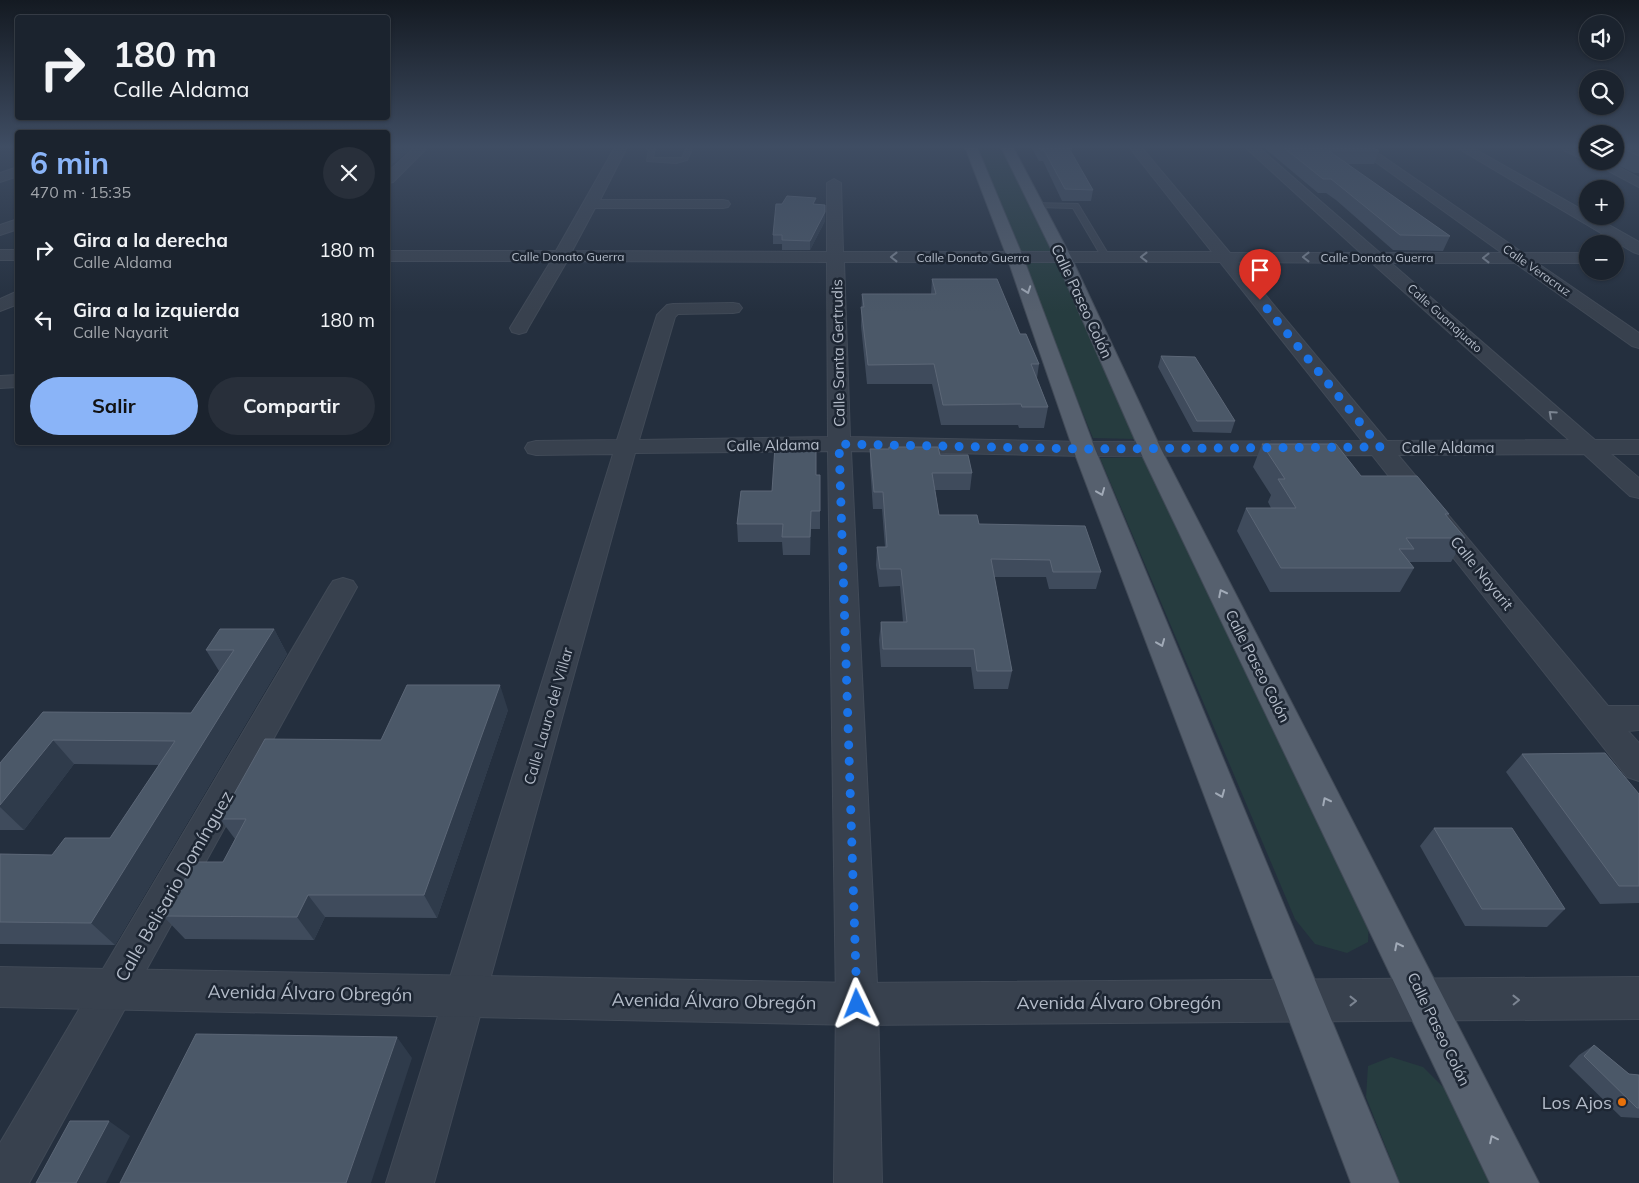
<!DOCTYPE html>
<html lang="es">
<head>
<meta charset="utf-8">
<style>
	:root { --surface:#1b232e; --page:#282f3a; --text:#f1f3f6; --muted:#a0a4aa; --line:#39404a; --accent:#8ab4f8 }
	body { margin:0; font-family:Mulish,sans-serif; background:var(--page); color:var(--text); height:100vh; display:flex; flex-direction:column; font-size:19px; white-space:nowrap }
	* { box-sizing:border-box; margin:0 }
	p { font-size:16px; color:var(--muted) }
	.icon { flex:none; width:28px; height:28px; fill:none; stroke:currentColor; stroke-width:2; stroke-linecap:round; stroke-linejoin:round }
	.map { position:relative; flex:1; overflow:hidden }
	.side { position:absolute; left:15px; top:130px; width:375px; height:315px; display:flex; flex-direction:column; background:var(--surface); border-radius:5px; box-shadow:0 1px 4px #0004,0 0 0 1px var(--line) }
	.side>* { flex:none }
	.banner { position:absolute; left:15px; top:15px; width:375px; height:105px; border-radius:5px; box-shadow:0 1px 4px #0004,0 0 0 1px var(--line); background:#1b232e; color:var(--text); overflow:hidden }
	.tools { position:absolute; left:1579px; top:15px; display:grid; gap:10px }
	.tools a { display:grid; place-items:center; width:45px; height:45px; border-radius:50%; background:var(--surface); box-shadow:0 1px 4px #0004,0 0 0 1px var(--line); font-size:25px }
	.pin { position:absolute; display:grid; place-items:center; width:42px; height:42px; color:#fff; margin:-51px -21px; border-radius:50% 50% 50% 0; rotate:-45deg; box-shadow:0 0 5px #0007 }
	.pin .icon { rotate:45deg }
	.me { position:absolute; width:55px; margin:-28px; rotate:358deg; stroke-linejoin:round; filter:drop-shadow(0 0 4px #0008) }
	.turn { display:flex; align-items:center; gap:18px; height:105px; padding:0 15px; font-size:22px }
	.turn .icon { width:65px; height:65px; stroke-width:2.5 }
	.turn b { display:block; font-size:35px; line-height:42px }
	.round { display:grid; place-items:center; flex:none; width:52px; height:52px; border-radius:26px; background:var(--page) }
	.overview { display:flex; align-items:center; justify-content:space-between; height:85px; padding:0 15px }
	h1 { font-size:30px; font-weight:700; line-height:38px; color:var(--accent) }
	.primary-button { display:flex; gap:10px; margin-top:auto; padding:10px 15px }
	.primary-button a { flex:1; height:58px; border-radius:30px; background:var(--accent); color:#111; font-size:20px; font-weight:700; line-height:58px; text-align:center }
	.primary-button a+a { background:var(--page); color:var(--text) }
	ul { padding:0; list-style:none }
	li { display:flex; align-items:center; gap:15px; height:70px; padding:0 15px }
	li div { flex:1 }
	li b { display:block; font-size:19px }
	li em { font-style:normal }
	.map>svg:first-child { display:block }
</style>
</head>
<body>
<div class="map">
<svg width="1639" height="1183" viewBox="0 0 1639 1183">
	<rect width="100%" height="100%" fill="#242f3e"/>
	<path fill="#263c3f" d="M975,147h29l49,106h-37z
		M1019,259h37l79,180 -42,-1z
		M1144,457l225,462 -1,23 -21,11 -32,-9 -20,-25 -195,-461z
		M1391,1057l32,10 27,27 41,89h-91l-34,-86 2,-31z"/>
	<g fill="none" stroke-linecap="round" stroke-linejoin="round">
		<defs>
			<path id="service" d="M642,147h13l-2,11h29l5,-11h6l-6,13 -11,3 -29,-2 2,-12z
				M1033,203l45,1 32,53 -1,2h-6l-30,-51 -37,-1 -4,-2z"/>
			<path id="minor" d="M415,147h13l-35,35 -5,1v-11z
				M615,147h12l-27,53h123l5,1 2,3 -2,3 -5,1h-128l-23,43 255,1v-69l7,-4 7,4 2,69h369l-83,-105h12l89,106h131l-116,-106h13l122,106h122l-147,-106h14l154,106h65v10h-51l102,70v15l-7,-2 -117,-83h-124l204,177h44v14h-28l28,24v20l-9,-2 -46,-42 -186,1 210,251h31v24l-11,1 11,12v38l-12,-4 -255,-322 -288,1 -233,-5 27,553 4,179h-48l2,-179 -8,-553 -193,2 -201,730h-48l227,-729 -77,1 -8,-2 -3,-5 3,-5 8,-2 81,-1 40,-125 10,-10 6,-1 60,-1 6,1 3,4 -3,4 -6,1 -55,1 -3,3 -36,123 189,-3 -1,-175 -260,-1 -39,67 -2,4 -7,2 -7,-2 -2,-4 41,-67h-163v-10h168zM844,262h376l142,179 -278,1 -234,-5zM1238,262l134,1 197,177 -182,1z
				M1456,147h15l117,66v3h5l46,26v12l-6,-2z
				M1561,147h15l12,5v9l-25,-11z
				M1590,161h17l32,17v9z
				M18,167v9l-18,6v-9z
				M18,219v10l-18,6v-10z
				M0,250h18v10h-18z
				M18,375v12l-18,1v-12z
				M343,578l10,3 4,6 -328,596h-29v-40l329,-556 4,-6z"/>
			<path id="tertiary" d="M18,291v13l-18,7v-12z
				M0,967l857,16 782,-6v42l-782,6 -857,-18z"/>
			<path id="primary" d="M965,147h12l46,110 72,192 304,734h-48l-278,-734 -66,-192z
				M1001,147h12l58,110 90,192 378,734h-49l-351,-734 -84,-192z"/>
		</defs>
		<use href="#service" stroke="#414a57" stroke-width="2"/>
		<use href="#minor" stroke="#414a57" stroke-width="2"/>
		<use href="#tertiary" stroke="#414a57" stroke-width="2"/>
		<use href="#primary" stroke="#414a57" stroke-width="2"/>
		<use href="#service" fill="#38414e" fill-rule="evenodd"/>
		<use href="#minor" fill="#38414e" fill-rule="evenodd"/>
		<use href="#tertiary" fill="#38414e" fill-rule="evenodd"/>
		<use href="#primary" fill="#56606e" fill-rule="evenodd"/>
	</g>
	<path fill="#3f4b5c" d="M1031,147h40l1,1 -1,5 22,37 -2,11h-29l-19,-40h-4z
		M1263,147h109l7,4 -5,13h-27l103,72 -7,15 -50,-1 -57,-50 -10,-7h-8z
		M1578,147h10v4z
		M1615,147h24v26h-5l-25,-12h6z
		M816,204l9,17 -15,29h-28v-6h-9v-9z
		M932,279l88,55 19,30 -2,14 11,29 -4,21h-25l-1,-3h-77l-9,-41h-65l-6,-58 1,-32h69z
		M1161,356l74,65 -4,12 -38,-1 -35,-65z
		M1262,444l99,32 88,38 -2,3 18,21 -14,24h-42l5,6 -14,24h-130l-33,-61 9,-23h25l-3,-6 3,-7 -18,-28z
		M889,447l51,8 32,18 -2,17h-35l4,25 40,9 122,48 -5,17h-47l-3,-12h-52l18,94 -4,18h-34l-3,-22h-90l-2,-27 2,-18h22l-3,-36 -21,1 -3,-22 1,-18h8l-3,-38h-9l-3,-43v-17h19z
		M816,475h4v54h-9l-1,26h-27l-1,-13h-44l-1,-18 35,-33z
		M274,629l13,25 -172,291 -115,-1v-90l52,1 58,-17 49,-73 -85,-1 -50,66h-24v-67l43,-51 148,1 28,-42 -13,-21z
		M508,710l-71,208 -112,-1 -11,23 -129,-1 -22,-23 60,-54 12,-23 -15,-20 161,-79z
		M1522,754l117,40v109l-39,1 -94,-132z
		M1434,828l131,81 -18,18 -82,-1 -45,-80z
		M1594,1045l35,29 10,1v43l-18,-1 -52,-51 10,-11z"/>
	<path fill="#2f3b4b" d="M390,147h23l-25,21v-19z
		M825,212v9l-15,29v-9z
		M811,511v18l-1,26v-18z
		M274,629l13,25 -172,291 -24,-22z
		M500,685l8,25 -71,208 -13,-23z
		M53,740l21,24 -50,66 -24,-23v-2z
		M308,895l17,22 -11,23 -17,-23z
		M397,1037l15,21 -41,125h-25z
		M109,1121l21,15 -24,47h-30z"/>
	<path fill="#4b5868" stroke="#5c6777" d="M1039,147h32l1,1h-3l24,42 -28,-1 -21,-39h-4z
		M1283,147h89l7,4h-50l121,85 -50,-1 -59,-48 -10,-8h-8z
		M1619,147h20v9z
		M787,196l29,2 -3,6 12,1v7l-15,29 -28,-1v-5h-9l3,-31h6z
		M932,279h65l23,55h6l13,30h-8l17,43h-26l-1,-3 -78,1 -9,-41 -66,1 -7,-58h3l-2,-13h74z
		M1161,356l34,1 40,64h-38z
		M1262,444h74l25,32h56l32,38h-4l20,24h-59l8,11h-15l15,19h-133l-35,-60h50l-18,-29h7z
		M775,446h41v29h4v36h-9l-1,26h-28l1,-13h-46l4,-33h31z
		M889,447h49l2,8h28l4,18h-40l7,42h38l2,9 106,2 16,46h-48l-3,-12 -59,-1 21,112h-35l-3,-22h-91l-2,-27h26l-6,-53h-21l-3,-22h10l-4,-55h-9l-4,-43h19z
		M220,629h54l-183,294 -91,-1v-68l52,1 13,-17h45l65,-97 -122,-1 -53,65v-42l43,-51 148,1 43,-63h-28z
		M407,685h93l-76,210h-116l-11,22 -134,-1 32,-54h28l23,-43h-26l45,-80 116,1z
		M1605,753l34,41v92h-20l-97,-132z
		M1434,828h78l53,81h-83z
		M196,1034l201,3 -51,146h-226z
		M1594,1045l35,29 10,1v33h-2l-53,-52z
		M70,1121h39l-33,62h-40z"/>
	<defs><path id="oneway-chevron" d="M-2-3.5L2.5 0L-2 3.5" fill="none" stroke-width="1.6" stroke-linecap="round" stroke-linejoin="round" transform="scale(1.25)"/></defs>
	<g stroke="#7c8592">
		<use href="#oneway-chevron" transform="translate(894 257) rotate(-180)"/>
		<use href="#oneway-chevron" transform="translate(1144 257) rotate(180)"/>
		<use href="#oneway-chevron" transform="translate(1306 257) rotate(-180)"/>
		<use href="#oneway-chevron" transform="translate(1486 258) rotate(-180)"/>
		<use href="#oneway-chevron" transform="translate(1552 414) rotate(-138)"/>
		<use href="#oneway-chevron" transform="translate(1516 1000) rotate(-1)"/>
		<use href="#oneway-chevron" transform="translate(1353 1001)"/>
	</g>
	<g stroke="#a1aab7">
		<use href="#oneway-chevron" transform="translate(1027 290) rotate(70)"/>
		<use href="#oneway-chevron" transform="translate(1101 492) rotate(68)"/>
		<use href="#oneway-chevron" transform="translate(1222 593) rotate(-117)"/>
		<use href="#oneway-chevron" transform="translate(1161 643) rotate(68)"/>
		<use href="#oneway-chevron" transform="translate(1221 794) rotate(68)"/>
		<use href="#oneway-chevron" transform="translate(1326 801) rotate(-117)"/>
		<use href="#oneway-chevron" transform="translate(1398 946) rotate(-117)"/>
		<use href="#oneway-chevron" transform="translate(1493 1139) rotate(-116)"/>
	</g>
	<linearGradient id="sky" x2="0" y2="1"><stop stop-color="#141a22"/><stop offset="0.47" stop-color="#3f4d63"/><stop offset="1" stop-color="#3f4d63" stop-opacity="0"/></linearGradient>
	<rect width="1639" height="312" fill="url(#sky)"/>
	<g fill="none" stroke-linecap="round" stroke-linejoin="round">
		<path stroke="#1a73e8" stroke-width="9" stroke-dasharray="0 16.2" d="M857,1004l-18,-560 245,5 296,-2 -120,-147"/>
	</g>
	<circle fill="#e8710a" stroke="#1d2633" stroke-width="2" cx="1622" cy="1102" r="5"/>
	<g text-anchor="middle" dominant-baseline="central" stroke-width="5" stroke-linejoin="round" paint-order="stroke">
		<g font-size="12" fill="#b4bcc9" stroke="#1d2633">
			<text x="568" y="256">Calle Donato Guerra</text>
			<text x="973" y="257">Calle Donato Guerra</text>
			<text x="1377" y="257">Calle Donato Guerra</text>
			<text transform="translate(1537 270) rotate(35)">Calle Veracruz</text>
			<text transform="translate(1445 318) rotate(42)">Calle Guanajuato</text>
		</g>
		<g font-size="15" fill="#b4bcc9" stroke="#1d2633">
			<text transform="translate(1082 301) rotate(65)">Calle Paseo Colón</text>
			<text transform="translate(838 353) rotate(-91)">Calle Santa Gertrudis</text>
			<text transform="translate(773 445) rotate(-1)">Calle Aldama</text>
			<text x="1448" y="447">Calle Aldama</text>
			<text transform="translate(1482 573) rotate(51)">Calle Nayarit</text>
			<text transform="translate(1258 666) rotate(63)">Calle Paseo Colón</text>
			<text transform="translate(548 716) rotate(-74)">Calle Lauro del Villar</text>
			<text transform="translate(1439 1029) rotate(64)">Calle Paseo Colón</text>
		</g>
		<g font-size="18" fill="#b4bcc9" stroke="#1d2633">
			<text transform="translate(174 886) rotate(-60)">Calle Belisario Domínguez</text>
			<text transform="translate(310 993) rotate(1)">Avenida Álvaro Obregón</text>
			<text transform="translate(714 1001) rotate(1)">Avenida Álvaro Obregón</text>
			<text x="1119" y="1002">Avenida Álvaro Obregón</text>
		</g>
		<g font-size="18" fill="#b4bcc9" stroke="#1d2633" text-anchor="end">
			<text x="1612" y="1102">Los Ajos</text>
		</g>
	</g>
</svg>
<div class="tools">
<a><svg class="icon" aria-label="sound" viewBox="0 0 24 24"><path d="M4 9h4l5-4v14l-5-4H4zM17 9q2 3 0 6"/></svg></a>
<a><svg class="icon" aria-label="search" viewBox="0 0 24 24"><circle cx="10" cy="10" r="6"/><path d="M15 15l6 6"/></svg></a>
<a><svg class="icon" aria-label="layers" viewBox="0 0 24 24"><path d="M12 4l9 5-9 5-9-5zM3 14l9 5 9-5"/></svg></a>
<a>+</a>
<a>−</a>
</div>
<div class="pin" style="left:1260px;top:300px;background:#d93025"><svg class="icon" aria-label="arrive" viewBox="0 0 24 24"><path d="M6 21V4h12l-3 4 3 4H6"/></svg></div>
<svg class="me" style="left:857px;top:1004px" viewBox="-20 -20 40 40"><path d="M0-17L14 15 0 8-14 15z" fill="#1a73e8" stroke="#fff" stroke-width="4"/></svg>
<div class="banner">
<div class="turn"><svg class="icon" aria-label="right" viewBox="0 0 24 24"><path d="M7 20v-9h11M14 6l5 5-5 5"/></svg><div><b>180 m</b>Calle Aldama</div></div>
</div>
<section class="side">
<div class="overview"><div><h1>6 min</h1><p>470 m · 15:35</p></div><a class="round"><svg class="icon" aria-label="close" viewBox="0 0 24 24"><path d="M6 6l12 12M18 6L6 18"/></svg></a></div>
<ul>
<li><svg class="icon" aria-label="right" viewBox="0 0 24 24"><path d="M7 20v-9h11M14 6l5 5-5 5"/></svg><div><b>Gira a la derecha</b><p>Calle Aldama</p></div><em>180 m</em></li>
<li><svg class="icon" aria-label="left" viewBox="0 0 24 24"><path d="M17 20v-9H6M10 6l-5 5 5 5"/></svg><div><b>Gira a la izquierda</b><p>Calle Nayarit</p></div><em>180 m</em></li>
</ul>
<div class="primary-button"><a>Salir</a><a>Compartir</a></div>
</section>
</div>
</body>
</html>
